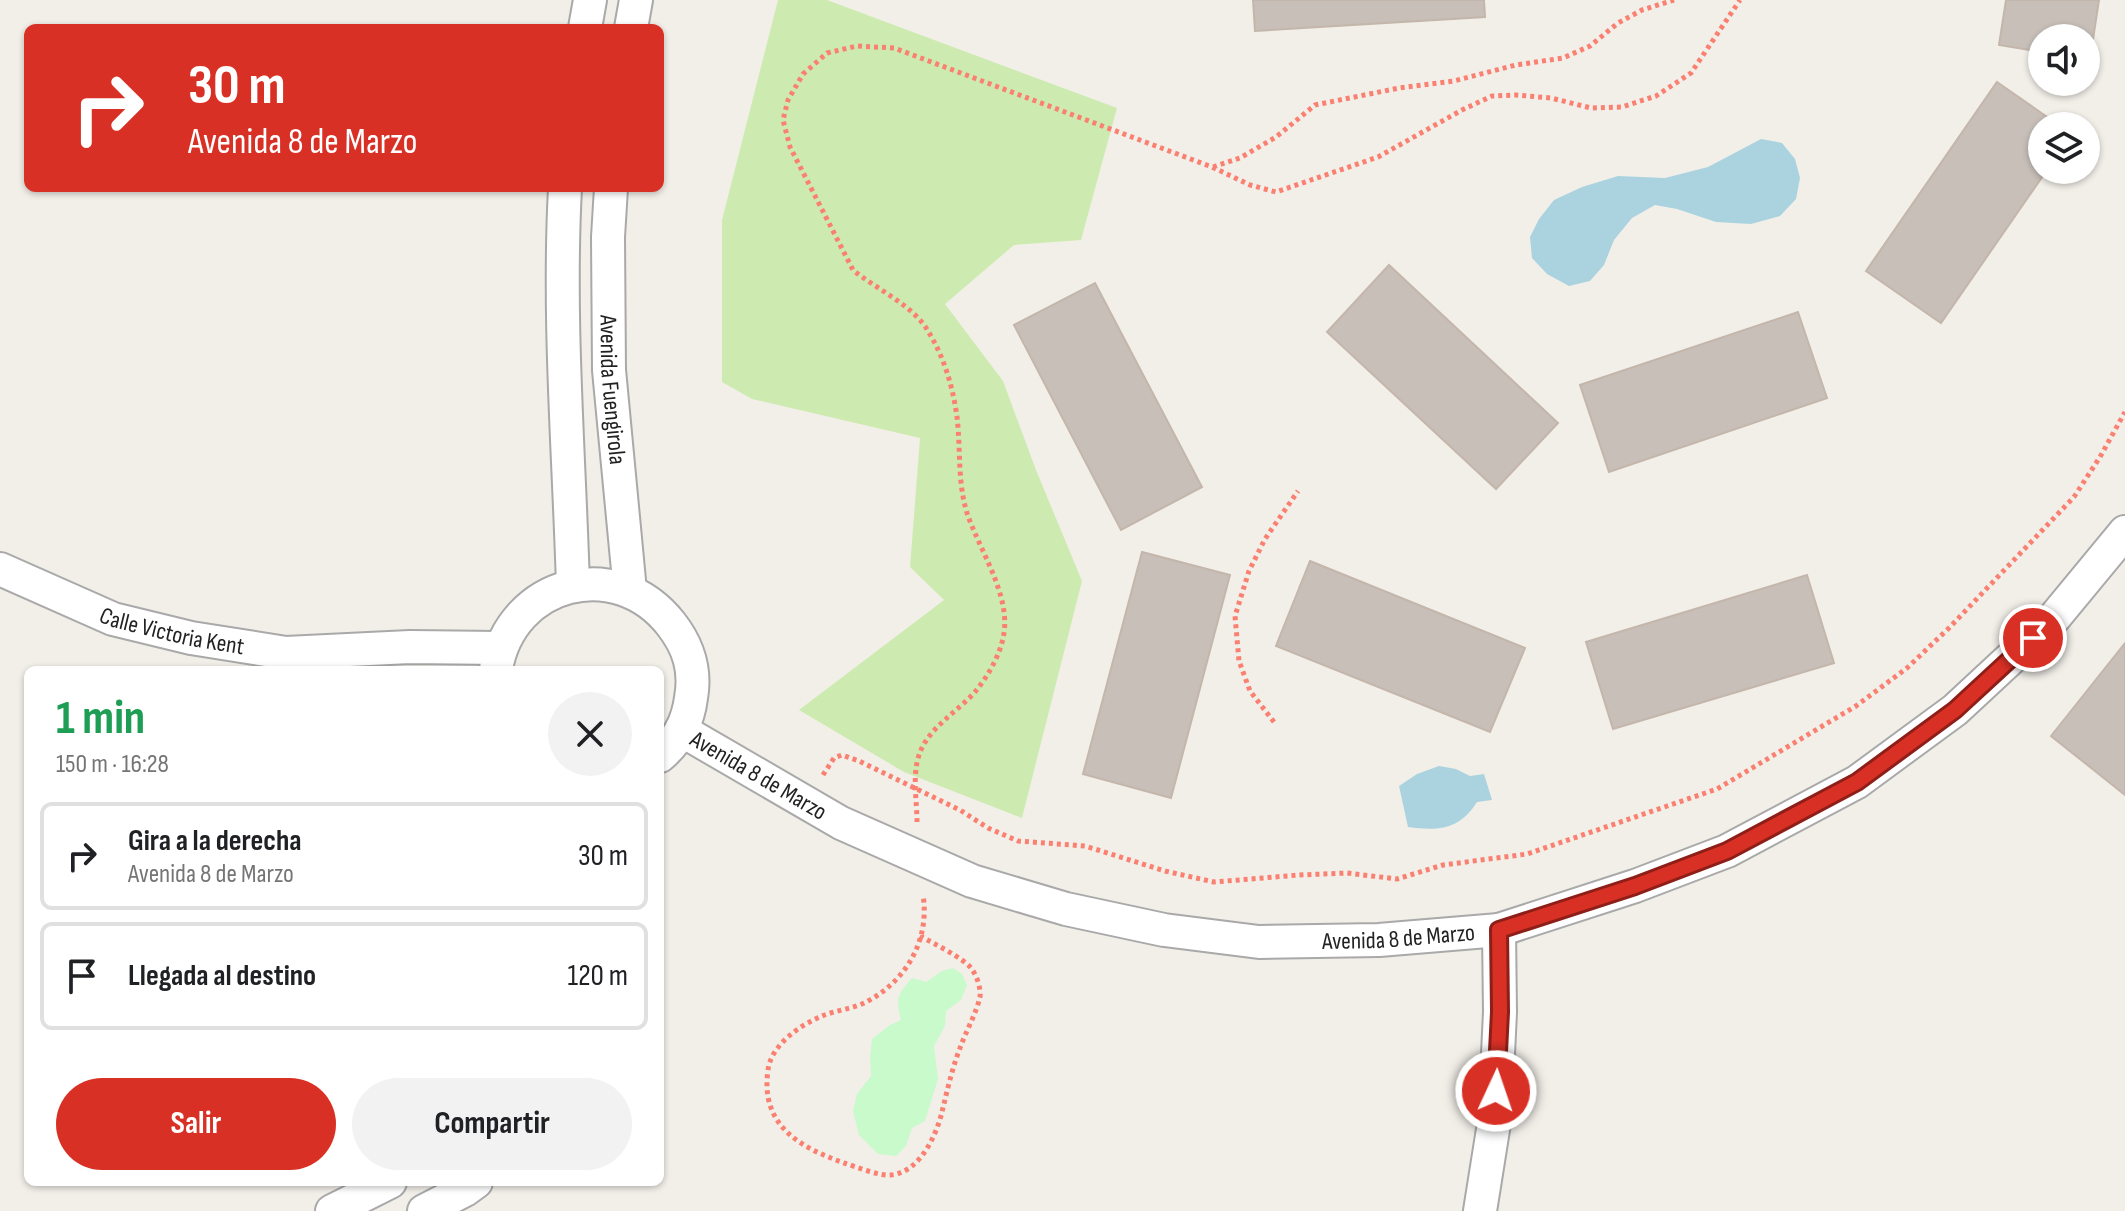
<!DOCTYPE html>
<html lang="es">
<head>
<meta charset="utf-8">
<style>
	:root { --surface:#fff; --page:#f2f2f2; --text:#202124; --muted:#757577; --line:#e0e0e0; --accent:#d93025 }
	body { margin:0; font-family:"Sofia Sans Condensed",sans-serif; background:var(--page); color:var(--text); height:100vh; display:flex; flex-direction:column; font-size:30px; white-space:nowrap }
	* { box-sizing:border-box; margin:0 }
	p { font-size:26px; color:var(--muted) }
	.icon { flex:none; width:44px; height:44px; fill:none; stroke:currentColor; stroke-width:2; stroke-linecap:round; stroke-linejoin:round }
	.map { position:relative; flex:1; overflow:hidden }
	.sheet { position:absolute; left:24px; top:666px; width:640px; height:520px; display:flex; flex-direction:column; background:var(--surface); border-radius:12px; box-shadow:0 2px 6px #0004 }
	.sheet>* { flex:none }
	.guide { position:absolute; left:24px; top:24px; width:640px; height:168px; border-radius:12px; box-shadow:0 2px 6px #0004; background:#d93025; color:#fff; overflow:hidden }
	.buttons { position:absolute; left:2028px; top:24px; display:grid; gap:16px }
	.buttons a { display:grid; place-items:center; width:72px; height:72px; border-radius:50%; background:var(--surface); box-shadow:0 2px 6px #0004; font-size:40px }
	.pin { position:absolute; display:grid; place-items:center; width:68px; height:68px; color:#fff; margin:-34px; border:4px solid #fff; border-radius:50%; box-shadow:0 2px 8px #0007 }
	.me { position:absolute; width:88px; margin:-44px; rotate:3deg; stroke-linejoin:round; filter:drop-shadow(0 0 6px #0008) }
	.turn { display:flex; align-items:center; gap:28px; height:168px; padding:0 32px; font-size:36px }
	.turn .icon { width:104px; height:104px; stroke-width:2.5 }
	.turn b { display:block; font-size:56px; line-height:68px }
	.round { display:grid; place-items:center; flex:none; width:84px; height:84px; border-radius:42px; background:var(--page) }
	.head { display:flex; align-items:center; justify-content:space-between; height:136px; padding:0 32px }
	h1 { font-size:48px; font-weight:700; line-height:60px; color:#1e9e55 }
	.action { display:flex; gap:16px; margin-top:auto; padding:16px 32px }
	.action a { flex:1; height:92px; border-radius:48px; background:var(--accent); color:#fff; font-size:32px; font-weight:700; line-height:92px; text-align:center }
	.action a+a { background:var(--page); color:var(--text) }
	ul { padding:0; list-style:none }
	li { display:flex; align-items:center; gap:24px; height:108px; margin:0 16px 12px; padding:0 16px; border:4px solid var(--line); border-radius:12px }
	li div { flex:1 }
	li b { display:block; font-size:30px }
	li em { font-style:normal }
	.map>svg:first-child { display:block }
</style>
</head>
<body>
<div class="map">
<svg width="2125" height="1211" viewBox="0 0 2125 1211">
	<rect width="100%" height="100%" fill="#f2efe9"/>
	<path fill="#cdebb0" d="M778,0h49l290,108 -36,132 -67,5 -69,59 58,77 33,89 46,111 -60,237 -118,-46 -105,-62 145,-110 -34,-33 10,-129 -168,-39 -30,-17v-162z"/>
	<path fill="#c8facc" d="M953,968l9,6 5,11 -6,15 -15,11 -1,15 -11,20 4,33 -13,42 -13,7 -6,18 -10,10 -18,-2 -19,-19 -6,-24 4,-17 14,-18 -1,-19 2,-18 18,-14 11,-5c-6,-22 -3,-26 11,-42l14,4 16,-11z"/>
	<path fill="#aad3df" d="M1761,139l21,4 13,16 5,19 -4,21 -16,17 -29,8 -35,-2 -39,-13 -22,-4 -23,13 -18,22 -10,25 -14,16 -21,5 -22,-12 -15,-16 -2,-21 9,-18 15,-19 28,-13 36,-11 47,2 43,-11z
		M1439,766l17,3 14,7 14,-2 8,26 -15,2c-18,28 -38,29 -69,25l-9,-41 18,-12z"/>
	<path fill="#c7bfb8" stroke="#c4b6ab" stroke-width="2" d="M1253,0h231l1,17 -230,14z
		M2006,0h93l-9,59 -4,-1v-20h-44v14l-43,-7z
		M1997,82l63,44h-18v44h5l-106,153 -75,-52z
		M1389,265l169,158 -62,66 -169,-157z
		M1095,283l107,204 -81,43 -107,-205z
		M1798,312l29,86 -218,74 -29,-87z
		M1142,552l88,23 -59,223 -88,-24z
		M1310,561l215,87 -35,84 -214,-86z
		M1807,575l27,88 -221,66 -27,-87z
		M2125,643v152l-74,-59z"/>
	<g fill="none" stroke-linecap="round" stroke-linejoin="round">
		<defs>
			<g id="street">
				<path d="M585,28l5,-28"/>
				<path d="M631,28l5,-28"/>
				<path d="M565,188c-7,132 4,265 8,398"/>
				<path id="s1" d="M611,188l-3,49 1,133 21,221"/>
				<path id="s2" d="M0,569l113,50 78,19 95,15 124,-6 89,1"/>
				<path d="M496,669c15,-88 120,-115 175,-45 18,23 25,46 20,74 -3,23 -13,43 -31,58"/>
				<path id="s3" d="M681,730l160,93 131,58 94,28 98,21 95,12 120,-2 120,-10 136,-44 92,-35 130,-69 98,-72 99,-92 71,-86"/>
				<path d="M332,1211l58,-29"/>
				<path d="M424,1211l41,-21 11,-8"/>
				<path d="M1480,1211l15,-94 5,-105 -1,-82"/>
			</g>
		</defs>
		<use href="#street" stroke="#a9a9a9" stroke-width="36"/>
		<path stroke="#fa8072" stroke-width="5" stroke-dasharray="4 4" stroke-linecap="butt" d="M1213,167l27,-9 36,-21 39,-32 84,-17 55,-7 62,-16 47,-7 27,-12 28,-23 24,-13 32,-10
			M1274,722l-24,-31 -11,-30 -4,-45 14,-45 16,-32 33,-48
			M823,775l11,-17 8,-3 17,6 101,49 28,18 30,13 67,5 80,25 49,11 85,-7 48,-2 50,6 46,-14 84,-11 190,-65 139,-83 51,-38 42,-40 125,-131 26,-40 25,-45
			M917,822c0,-21 -5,-46 2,-67 9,-27 37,-42 56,-63 13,-16 26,-38 29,-59 6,-39 -25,-84 -37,-120 -10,-33 -6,-64 -10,-96 -4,-30 -13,-60 -29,-86 -15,-26 -52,-42 -75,-61l-63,-123 -7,-27 5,-20 15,-26 24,-21 30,-7 37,2 318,119 38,18 26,7 102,-35 84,-47 30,-14 24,-1 35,3 40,10 31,-1 34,-11 35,-23 49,-73
			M920,936c13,7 43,22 51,32 6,8 10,20 9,29 -4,17 -14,34 -20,51 -8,21 -13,43 -18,64 -6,24 -22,60 -51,63 -13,1 -34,-8 -47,-12 -45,-16 -84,-38 -76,-93 3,-25 32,-45 54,-54 14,-6 32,-7 46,-15 39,-21 62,-62 55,-106"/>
		<use href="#street" stroke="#fff" stroke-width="32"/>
	</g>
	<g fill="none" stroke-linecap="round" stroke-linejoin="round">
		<defs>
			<path id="route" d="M1496,1091l4,-79 -1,-82 136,-44 92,-35 130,-69 98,-72 78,-72"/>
		</defs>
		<use href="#route" stroke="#8d1f18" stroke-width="20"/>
		<use href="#route" stroke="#d93025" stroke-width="14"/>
	</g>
	<g text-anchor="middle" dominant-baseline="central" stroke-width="7" stroke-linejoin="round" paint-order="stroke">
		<g font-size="24" fill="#222" stroke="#fff">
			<text stroke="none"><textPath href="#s1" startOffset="202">Avenida Fuengirola</textPath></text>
			<text stroke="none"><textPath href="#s2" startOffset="184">Calle Victoria Kent</textPath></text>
			<text stroke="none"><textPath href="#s3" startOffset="90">Avenida 8 de Marzo</textPath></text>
			<text stroke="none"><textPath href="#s3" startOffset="762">Avenida 8 de Marzo</textPath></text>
		</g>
	</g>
</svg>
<div class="buttons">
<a><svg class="icon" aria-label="sound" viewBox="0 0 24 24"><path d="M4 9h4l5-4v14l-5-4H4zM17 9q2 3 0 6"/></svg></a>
<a><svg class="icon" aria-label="layers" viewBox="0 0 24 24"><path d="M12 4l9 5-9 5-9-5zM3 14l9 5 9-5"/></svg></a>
</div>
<div class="pin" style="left:2033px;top:638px;background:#d93025"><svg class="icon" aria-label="arrive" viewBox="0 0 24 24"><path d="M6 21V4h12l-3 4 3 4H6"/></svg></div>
<svg class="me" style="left:1496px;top:1091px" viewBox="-20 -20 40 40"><circle r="17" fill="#d93025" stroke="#fff" stroke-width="3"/><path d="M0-11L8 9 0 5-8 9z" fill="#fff"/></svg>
<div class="guide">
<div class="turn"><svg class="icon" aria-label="right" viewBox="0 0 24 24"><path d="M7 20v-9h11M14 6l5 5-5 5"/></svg><div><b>30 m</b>Avenida 8 de Marzo</div></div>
</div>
<section class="sheet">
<div class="head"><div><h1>1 min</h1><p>150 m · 16:28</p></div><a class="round"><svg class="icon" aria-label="close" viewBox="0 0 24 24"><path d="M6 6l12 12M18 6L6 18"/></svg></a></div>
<ul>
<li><svg class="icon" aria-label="right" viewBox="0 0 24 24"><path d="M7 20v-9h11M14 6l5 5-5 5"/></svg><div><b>Gira a la derecha</b><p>Avenida 8 de Marzo</p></div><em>30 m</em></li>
<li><svg class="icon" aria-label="arrive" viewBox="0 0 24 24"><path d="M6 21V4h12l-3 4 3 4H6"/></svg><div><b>Llegada al destino</b></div><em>120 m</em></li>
</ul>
<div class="action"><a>Salir</a><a>Compartir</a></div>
</section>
</div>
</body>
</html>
